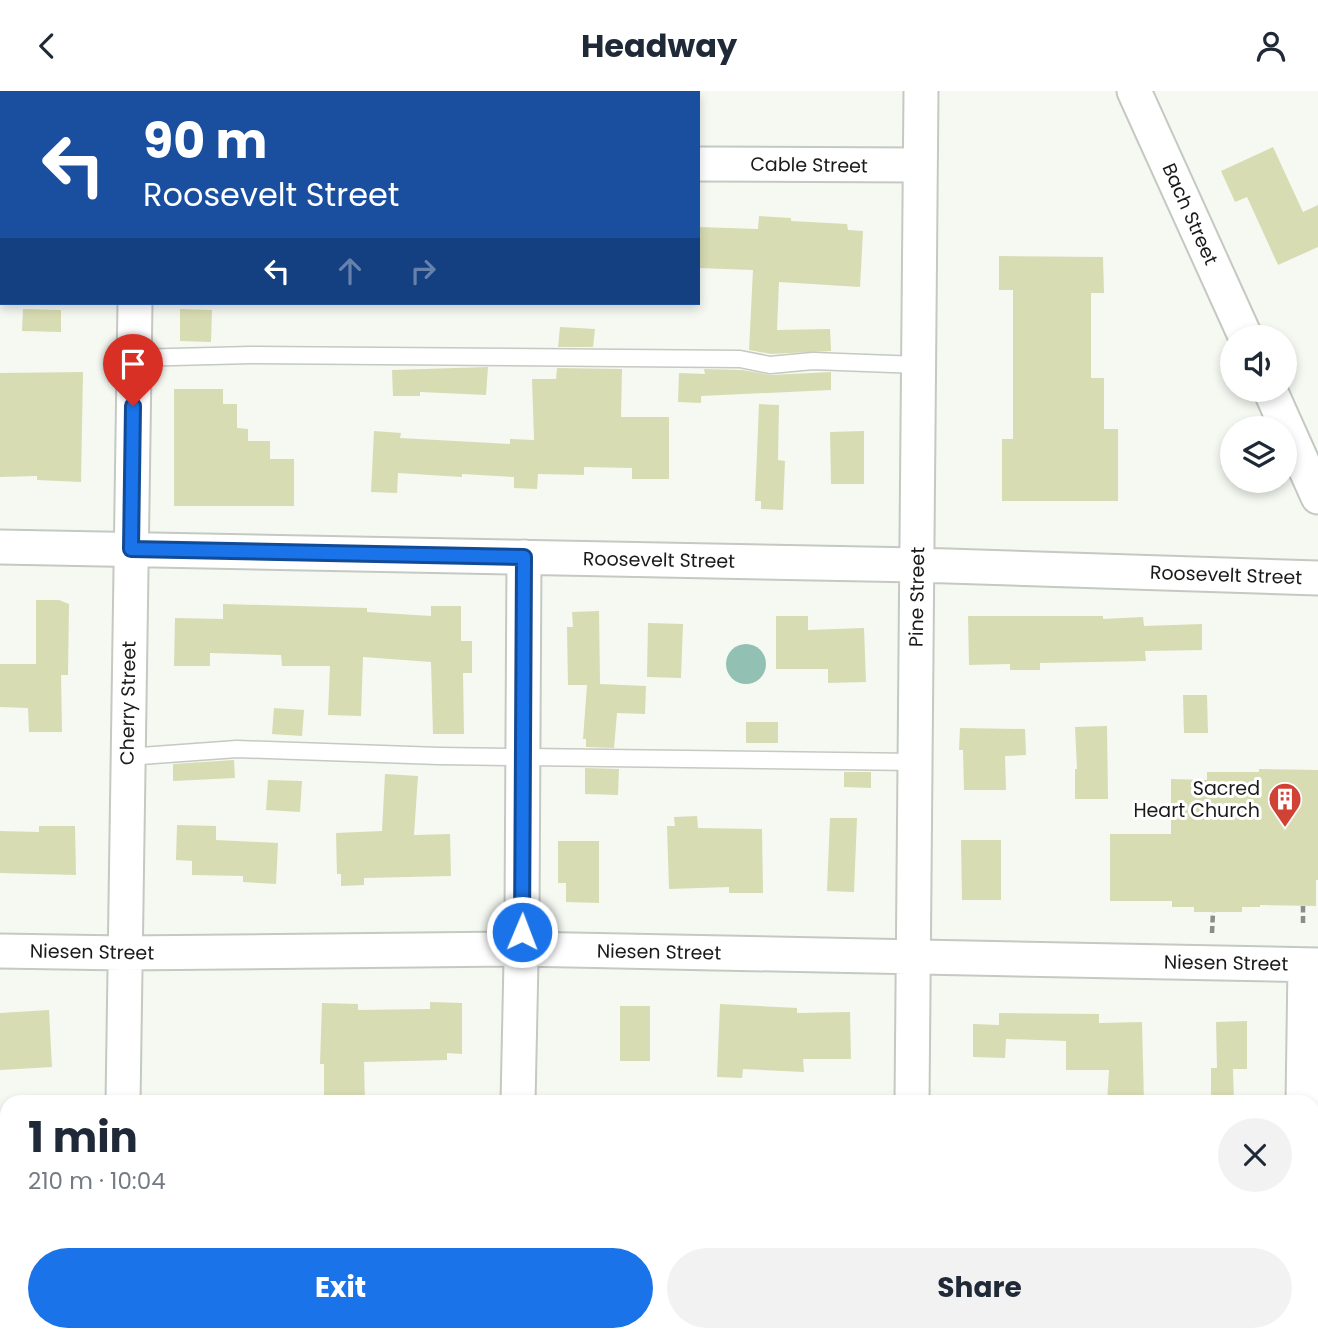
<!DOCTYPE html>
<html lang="en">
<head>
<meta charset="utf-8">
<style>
	:root { --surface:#fff; --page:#f2f2f3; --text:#1f2937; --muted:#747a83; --accent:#1a73e8 }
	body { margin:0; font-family:Poppins,sans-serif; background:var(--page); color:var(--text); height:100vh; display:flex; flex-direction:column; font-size:26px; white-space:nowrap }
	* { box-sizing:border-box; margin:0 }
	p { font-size:23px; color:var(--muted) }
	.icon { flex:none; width:38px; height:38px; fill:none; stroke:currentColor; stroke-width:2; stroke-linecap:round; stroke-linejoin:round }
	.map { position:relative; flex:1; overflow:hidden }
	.panel { position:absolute; left:0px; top:1004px; width:1320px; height:247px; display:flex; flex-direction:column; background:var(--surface); border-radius:21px 21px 0 0; box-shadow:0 4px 10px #0003 }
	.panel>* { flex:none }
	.banner { position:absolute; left:0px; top:0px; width:700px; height:214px; box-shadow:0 4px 10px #0003; background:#1a4fa0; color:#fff; overflow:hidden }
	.tools { position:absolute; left:1220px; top:234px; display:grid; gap:14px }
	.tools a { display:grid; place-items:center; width:77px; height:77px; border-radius:50%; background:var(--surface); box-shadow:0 4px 10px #0003; font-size:35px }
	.pin { position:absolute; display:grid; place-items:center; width:60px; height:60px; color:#fff; margin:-72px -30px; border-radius:50% 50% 50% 0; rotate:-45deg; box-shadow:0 0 7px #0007 }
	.pin .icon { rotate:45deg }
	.me { position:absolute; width:77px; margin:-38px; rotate:1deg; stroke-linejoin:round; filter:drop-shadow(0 0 5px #0008) }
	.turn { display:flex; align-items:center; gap:24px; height:147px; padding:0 28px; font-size:32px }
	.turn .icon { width:91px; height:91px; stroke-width:2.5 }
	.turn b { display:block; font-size:49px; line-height:60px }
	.lanes { display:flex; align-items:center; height:66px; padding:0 28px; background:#0003; justify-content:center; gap:35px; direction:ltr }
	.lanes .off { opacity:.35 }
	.round { display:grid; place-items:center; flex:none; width:74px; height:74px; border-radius:37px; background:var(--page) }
	.headline { display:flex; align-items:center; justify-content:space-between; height:119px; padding:0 28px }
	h1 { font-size:42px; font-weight:700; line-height:52px }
	.cta { display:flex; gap:14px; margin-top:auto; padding:14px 28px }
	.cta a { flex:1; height:80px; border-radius:42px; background:var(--accent); color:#fff; font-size:28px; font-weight:700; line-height:80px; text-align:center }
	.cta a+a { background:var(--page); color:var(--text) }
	header { display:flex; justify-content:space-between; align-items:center; height:91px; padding:0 28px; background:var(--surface); font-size:32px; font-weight:700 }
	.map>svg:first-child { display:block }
</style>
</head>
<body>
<header><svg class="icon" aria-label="back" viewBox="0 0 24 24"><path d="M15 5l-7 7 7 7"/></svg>Headway<svg class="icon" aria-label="person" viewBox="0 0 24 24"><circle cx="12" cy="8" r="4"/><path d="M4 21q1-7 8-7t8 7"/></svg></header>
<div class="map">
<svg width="1318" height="1250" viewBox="0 0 1318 1250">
	<rect width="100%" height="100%" fill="#f5f9f2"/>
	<path fill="#92c1b3" d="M726 573a20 20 0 1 1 40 0a20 20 0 1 1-40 0Z"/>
	<path fill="#d8dcb3" d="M1273,56l30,65 15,-7v42l-40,18 -31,-68 -12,5 -14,-31z
		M759,125l32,2v3l56,3 1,6 15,1 -3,56 -81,-5 -2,48 53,-1 1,22 -60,3 -22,-4 4,-80 -55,-2v-41l60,2z
		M999,165l104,1 1,36h-13v85h13v51h14v72h-116v-62h11v-149h-14z
		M23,218l38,1v22l-39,-1z
		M180,218l32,1 -1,32 -31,-1z
		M560,236l35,2 -2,18h-35z
		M488,276l-2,28 -66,-3v4h-27l-1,-26z
		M557,277l65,1 -1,48h48v62h-37v-11l-48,-1v8l-46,-1 -1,15 -23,-1v-11l-52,-3v3l-64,-4 -1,20 -26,-1 3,-61 27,2 -1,5 110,6v-5l24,1 -2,-61h24z
		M704,278l38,1 29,5 60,-3v18l-130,6v7l-23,-1 1,-29 26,1z
		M83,281l-2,110 -44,-2v-4l-37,1v-104z
		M174,298h49v15h14v24l11,1v12h22v18h24v47h-120z
		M759,313l20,1 -1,55 7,1 -2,49 -22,-1v-8h-6z
		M864,340v53h-33l-1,-52z
		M36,509h23l10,4 -1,71h-7l1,57h-33l-1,-24 -28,-1v-43h36z
		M223,513l144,4v4l64,4v-10h30v35h11v32h-9l1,61h-31l-2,-72 -68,-5 -2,59 -33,-1 2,-49h-48l-1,-11 -71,-2v13h-36l1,-48 48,1z
		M599,520l1,73 46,2 -1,28 -28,-1 -3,35 -28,-1v-8h-3l4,-54h-19l-1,-58h6l-1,-15z
		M776,525h32v14l56,-2 2,54 -38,1v-14h-52z
		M968,525h135v3l40,-2 1,9 58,-2v26l-57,1 1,10 -106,2v7h-30v-6l-41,1z
		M648,532l35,1 -2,54 -34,-1z
		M1183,604h24l1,38h-24z
		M274,617l30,2 -2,26 -30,-2z
		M746,631h32v21h-32z
		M1107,635l1,73h-33v-30h2l-2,-42z
		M960,637l65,1 1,26 -21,1 1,34h-42l-1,-40h-4z
		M234,669l1,18 -62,3v-17z
		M585,677l34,1 -1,26 -33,-1z
		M1259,678l59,1v110h-2v26l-56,-1v2h-18v5h-48v-5h-22v-6h-62v-67h61v-55l36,1v-8h52z
		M844,681h27v16l-27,-1z
		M385,683l33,2 -4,59 36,-1 1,42 -87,2v7l-23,1v-12h-4l-1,-41 46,-2z
		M268,689l34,1 -2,31 -34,-2z
		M697,725l1,12 64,1 1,64h-34v-6l-60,2 -2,-63h8l-1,-9z
		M830,727h27l-3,74 -27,-1z
		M177,734l39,1v14l62,3 -2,41 -33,-2v-6l-51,-1v-14l-16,-1z
		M39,735h36l1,49 -76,-2v-42l39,1z
		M961,749h40v60h-39z
		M558,750h41v62l-33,-1v-19h-8z
		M430,911l32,1v51l-15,-1v7l-83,2 1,41h-41v-39h-4l2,-61 36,1v6l72,-1z
		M720,913l77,4v5l53,-1 1,47h-48l1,13 -61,-3 -1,9 -25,-1z
		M620,915h30v55h-30z
		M49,919l3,57 -52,3v-57z
		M999,922l100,1v9l43,-1 2,81h-37l2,-33h-43v-29l-60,-2 -1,19 -32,-1v-33l26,1z
		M1247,930v48h-14l1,34h-23v-35h6l-1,-46z"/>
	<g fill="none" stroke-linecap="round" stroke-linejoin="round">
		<defs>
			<path id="service" d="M134,267l116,-3 490,4 30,6 43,-4 106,4
				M127,666l110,-8 202,7 477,6
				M0,1059h7
				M1312,1069h6"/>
			<path id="minor" d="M1134,0l112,247
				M138,2v-2
				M0,64h2
				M698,73l221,1
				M1270,299l48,107
				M0,456l917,18 401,13
				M0,860l124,2 397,-4 797,16
				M123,1012l12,-800
				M518,1012l4,-189 2,-357
				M912,1012l9,-1012
				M1303,1012l2,-138
				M120,1244v6
				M514,1250v-6
				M908,1250v-6
				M1301,1250v-6"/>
		</defs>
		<use href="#service" stroke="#c4c9c2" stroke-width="19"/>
		<use href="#minor" stroke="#c4c9c2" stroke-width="37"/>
		<path stroke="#8a8d88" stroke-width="4.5" stroke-dasharray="7 3.5" stroke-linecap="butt" d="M1303,832v-17
			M1212,842l1,-21"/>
		<use href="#service" stroke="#fff" stroke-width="16"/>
		<use href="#minor" stroke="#fff" stroke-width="33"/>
	</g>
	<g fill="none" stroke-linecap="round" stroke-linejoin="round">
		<defs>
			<path id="route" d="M133,315l-2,143 393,8 -2,375"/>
		</defs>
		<use href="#route" stroke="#114b97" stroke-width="18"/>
		<use href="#route" stroke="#1a73e8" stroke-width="12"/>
	</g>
	<defs>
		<symbol id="building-pin" viewBox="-11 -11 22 30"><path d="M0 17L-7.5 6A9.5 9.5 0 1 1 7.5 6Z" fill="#d04334" stroke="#fff"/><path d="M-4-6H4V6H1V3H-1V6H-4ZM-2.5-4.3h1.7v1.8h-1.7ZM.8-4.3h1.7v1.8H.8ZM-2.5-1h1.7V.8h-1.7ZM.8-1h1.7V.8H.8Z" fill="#fff"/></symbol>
	</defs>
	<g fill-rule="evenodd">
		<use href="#building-pin" x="1266" y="689" width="38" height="52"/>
	</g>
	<g text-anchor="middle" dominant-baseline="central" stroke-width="6" stroke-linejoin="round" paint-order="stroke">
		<g font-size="19" fill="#1a1b19" stroke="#fff">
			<text transform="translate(809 74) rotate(1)">Cable Street</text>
			<text transform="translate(1190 123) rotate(66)">Bach Street</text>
			<text transform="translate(659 469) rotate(1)">Roosevelt Street</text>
			<text transform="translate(1226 484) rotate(2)">Roosevelt Street</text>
			<text transform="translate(917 506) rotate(-89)">Pine Street</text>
			<text transform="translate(128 612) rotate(-89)">Cherry Street</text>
			<text transform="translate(92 861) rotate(1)">Niesen Street</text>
			<text transform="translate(659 861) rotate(1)">Niesen Street</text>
			<text transform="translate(1226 872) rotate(1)">Niesen Street</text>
		</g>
		<g font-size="19" fill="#1a1b19" stroke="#fff" text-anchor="end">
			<text x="1260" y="697">Sacred<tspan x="1260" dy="22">Heart Church</tspan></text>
		</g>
	</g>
</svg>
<div class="tools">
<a><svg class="icon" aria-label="sound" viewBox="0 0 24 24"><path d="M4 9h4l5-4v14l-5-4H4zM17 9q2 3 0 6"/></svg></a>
<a><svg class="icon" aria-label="layers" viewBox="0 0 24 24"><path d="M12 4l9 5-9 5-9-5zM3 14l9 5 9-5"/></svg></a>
</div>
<div class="pin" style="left:133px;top:315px;background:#d93025"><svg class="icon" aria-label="arrive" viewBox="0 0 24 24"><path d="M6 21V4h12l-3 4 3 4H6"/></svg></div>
<svg class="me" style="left:522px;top:841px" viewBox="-20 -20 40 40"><circle r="17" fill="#1a73e8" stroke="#fff" stroke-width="3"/><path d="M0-11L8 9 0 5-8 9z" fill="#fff"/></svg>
<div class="banner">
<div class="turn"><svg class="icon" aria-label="left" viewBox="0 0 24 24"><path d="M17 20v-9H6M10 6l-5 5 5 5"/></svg><div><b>90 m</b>Roosevelt Street</div></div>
<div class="lanes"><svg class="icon" aria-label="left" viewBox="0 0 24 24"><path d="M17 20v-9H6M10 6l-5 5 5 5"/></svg><svg class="icon off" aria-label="ahead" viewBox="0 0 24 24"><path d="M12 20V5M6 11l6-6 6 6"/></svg><svg class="icon off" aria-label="right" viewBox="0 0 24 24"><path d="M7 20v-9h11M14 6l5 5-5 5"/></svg></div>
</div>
<section class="panel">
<div class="headline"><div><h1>1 min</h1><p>210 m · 10:04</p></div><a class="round"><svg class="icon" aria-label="close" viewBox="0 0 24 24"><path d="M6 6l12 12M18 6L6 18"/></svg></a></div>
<div class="cta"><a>Exit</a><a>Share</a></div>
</section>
</div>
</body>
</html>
